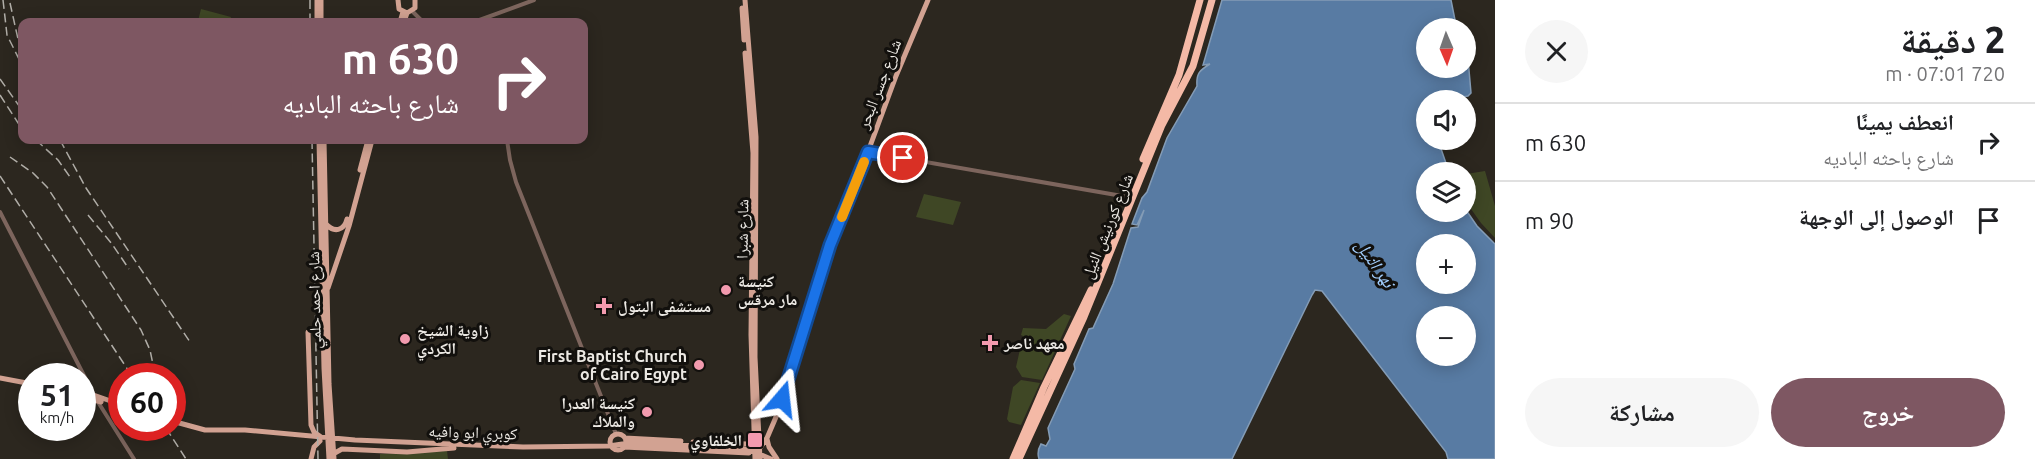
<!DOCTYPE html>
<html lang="ar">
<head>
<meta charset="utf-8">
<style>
	:root { --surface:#fff; --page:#f6f6f6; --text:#202124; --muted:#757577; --line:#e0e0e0; --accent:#7e5762 }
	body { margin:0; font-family:Ubuntu,"Noto Naskh Arabic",sans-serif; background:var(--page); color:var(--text); direction:rtl; height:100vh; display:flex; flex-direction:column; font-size:22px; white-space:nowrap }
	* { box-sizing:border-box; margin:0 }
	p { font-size:20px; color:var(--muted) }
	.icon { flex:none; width:33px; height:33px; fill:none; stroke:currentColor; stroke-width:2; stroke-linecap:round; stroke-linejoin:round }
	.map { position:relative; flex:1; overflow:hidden; direction:ltr }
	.side { display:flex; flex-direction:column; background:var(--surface); width:540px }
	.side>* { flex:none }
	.guide { position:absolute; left:18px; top:18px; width:570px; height:126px; border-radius:12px; box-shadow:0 3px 15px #0003; direction:rtl; background:#7e5762; color:#fff; overflow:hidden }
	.needle { width:39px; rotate:178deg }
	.tools { position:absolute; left:1416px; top:18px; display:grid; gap:12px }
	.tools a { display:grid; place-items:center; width:60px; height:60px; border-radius:50%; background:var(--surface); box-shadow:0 3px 15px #0003; font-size:30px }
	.speed { position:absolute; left:18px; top:363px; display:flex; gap:12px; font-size:30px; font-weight:700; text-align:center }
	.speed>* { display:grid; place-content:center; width:78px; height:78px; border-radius:50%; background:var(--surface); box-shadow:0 3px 15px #0003; line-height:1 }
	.speed small { font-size:15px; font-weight:400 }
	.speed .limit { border:9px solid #d22; background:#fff; color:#111 }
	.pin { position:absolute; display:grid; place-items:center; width:51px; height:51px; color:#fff; margin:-26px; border:3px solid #fff; border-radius:50%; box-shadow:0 2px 6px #0007 }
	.me { position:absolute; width:66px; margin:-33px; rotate:17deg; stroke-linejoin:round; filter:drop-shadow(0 0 4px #0008) }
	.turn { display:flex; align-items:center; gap:21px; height:126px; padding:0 30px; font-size:27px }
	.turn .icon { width:78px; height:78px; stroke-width:2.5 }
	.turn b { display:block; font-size:42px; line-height:51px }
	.round { display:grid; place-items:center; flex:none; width:63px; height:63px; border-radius:32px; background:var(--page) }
	.overview { display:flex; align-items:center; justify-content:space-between; height:102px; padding:0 30px }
	h1 { font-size:36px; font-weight:800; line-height:45px }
	.action { display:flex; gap:12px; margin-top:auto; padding:12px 30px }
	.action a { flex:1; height:69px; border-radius:36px; background:var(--accent); color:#fff; font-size:24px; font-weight:800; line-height:69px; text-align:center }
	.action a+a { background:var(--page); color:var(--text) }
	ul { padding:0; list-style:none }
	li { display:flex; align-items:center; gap:18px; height:78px; padding:0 30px; border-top:2px solid var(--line) }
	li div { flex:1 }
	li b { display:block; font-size:22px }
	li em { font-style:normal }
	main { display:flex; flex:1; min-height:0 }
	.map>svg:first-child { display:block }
</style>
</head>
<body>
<main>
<section class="side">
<div class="overview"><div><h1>2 دقيقة</h1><p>720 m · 07:01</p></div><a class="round"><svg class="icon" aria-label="close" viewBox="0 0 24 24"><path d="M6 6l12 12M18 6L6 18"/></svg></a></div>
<ul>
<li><svg class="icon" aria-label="right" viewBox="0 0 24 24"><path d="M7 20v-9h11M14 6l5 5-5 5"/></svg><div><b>انعطف يمينًا</b><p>شارع باحثه الباديه</p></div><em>630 m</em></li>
<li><svg class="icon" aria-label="arrive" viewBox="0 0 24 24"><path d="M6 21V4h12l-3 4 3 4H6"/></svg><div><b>الوصول إلى الوجهة</b></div><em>90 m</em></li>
</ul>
<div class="action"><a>خروج</a><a>مشاركة</a></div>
</section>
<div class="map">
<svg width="1495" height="459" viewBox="0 0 1495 459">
	<rect width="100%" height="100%" fill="#2c271f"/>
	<path fill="#3f4725" d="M201,9l30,8 -1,5 -32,-1z
		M1485,171l10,35v32l-14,-15 -15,-21v-28z
		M924,194l37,8 -8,23 -37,-8z
		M1064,314l7,2 -29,64 -20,-3 -6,-10 7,-31 -2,-1 2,-7 23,1z
		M1021,380l19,3 -19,42 -12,-3 -2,-3 6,-32z
		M447,451l1,8h-68v-5z"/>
	<path fill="#587ba3" stroke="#849cb6" stroke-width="1.5" fill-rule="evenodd" d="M1222,0h229l5,25h7l2,3h-39v40h40v-32l5,57 -3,3 -21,4h-21v40h12l11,32h-23v40h40v-2l11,16 18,18v215h-47l-2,-7 -124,-161 -7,-1 -3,5 -80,164h-193c-2,-6 -1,-10 2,-15l5,2 4,-7 -2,-11 27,-59 -1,-5 15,-35 4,-1 20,-44 18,-56 7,-1 6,-17 -7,15 -5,-1 10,-26 5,-6 20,-54 30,-52c-1,-13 3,-16 13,-22l-7,1zM1426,244h40v40h-40zM1426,316h40v40h-40z"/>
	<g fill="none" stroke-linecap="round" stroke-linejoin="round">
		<path stroke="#7d655d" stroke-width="4" d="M412,11l11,11
			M474,22l60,-22
			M507,140l3,20 6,22 100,252
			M868,152l260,45
			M0,212l94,183
			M98,402l36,57"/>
		<path stroke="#d2a292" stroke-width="5" d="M317,0v22
			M321,0v22
			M398,0l1,9 8,4 8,-5v-8
			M745,0l11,137 -1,220 5,102
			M742,8l2,32
			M400,22l3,-10
			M404,22l3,-9
			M745,53l8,100 -2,182 4,124
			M319,140l5,228 5,91
			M324,140l5,244 5,75
			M360,170l8,-30
			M326,224c8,9 18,7 21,-5
			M328,288l21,-62 23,-86
			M308,332l3,93 3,7 7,5
			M0,378l32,6
			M82,391l40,14
			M82,396l19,6
			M172,421l33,9h40l110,10 168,7 86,-1 20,-3 99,4 21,3 22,9
			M610 442a8 8 0 1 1 16 0a8 8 0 1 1-16 0Z
			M625,438l56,3
			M767,439l2,8 8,12
			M693,442l54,2 8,2
			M624,447l125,6
			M759,449l8,-11 12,-28 51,-165 29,-69 37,-100 32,-76
			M333,454l9,-5 65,3 47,-4
			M311,459l3,-12 6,-6"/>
		<path stroke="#f4b9a6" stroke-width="7" d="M1143,159l36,-84 21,-75
			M1013,459l31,-72 47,-97
			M1019,459l65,-142 78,-192 31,-59 19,-66"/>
		<path stroke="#b1aea8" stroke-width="1.5" stroke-dasharray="9 4.5" stroke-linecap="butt" d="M3,0l4,35 15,30
			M310,0v22
			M10,3l12,54
			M0,79l22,31
			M0,95l22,34
			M36,140l22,20 12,17
			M60,140l26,48 104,154
			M312,140l6,319
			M10,157l23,16 14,14 94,143 9,20 5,24
			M0,176l132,200
			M88,215l24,29 17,25
			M166,428l20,31"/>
	</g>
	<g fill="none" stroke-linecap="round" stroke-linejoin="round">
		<defs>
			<path id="route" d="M782,399l48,-154 38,-93 35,6"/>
		</defs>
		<use href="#route" stroke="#114b97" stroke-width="15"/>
		<use href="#route" stroke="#1a73e8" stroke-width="10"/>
		<path stroke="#f59e0b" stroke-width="10" d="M842,217l22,-55"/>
	</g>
	<g fill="#f29aae" stroke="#12100d" stroke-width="2">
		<circle cx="726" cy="290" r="6"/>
		<path d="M601 297h6v6h6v6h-6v6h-6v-6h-6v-6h6z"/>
		<circle cx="405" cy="339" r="6"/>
		<path d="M987 334h6v6h6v6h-6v6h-6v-6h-6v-6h6z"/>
		<circle cx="699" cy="365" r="6"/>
		<circle cx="647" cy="412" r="6"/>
		<rect x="747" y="432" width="16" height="16" rx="3"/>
	</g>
	<g text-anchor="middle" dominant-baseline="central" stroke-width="6" stroke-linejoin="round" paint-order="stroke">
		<g font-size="16" fill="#ebe8e3" stroke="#12100d">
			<text transform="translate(879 84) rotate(-69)">شارع جسر البحر</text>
			<text transform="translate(1107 226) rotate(-68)">شارع كورنيش النيل</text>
			<text transform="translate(742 229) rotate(-89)">شارع شبرا</text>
			<text transform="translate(314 300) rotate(-91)">شارع احمد حلمي</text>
			<text transform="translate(473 432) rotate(2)">كوبري ابو وافيه</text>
		</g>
		<g font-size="16" font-weight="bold" fill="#ebe8e3" stroke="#12100d" text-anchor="start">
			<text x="738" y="281">كنيسة<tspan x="738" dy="18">مار مرقس</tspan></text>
			<text x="618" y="306">مستشفى البتول</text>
			<text x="417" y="330">زاوية الشيخ<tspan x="417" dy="18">الكردي</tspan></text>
			<text x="1004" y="343">معهد ناصر</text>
			<text x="687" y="356" text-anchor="end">First Baptist Church<tspan x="687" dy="18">of Cairo Egypt</tspan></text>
			<text x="635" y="403" text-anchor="end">كنيسة العدرا<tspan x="635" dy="18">والملاك</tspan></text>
			<text x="742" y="440" text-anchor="end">الخلفاوي</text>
		</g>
		<g font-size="18" font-style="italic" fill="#a2cefe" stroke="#12100d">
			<text transform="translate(1376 263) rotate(55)">نهر النيل</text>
		</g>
	</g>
</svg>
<div class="tools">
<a><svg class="needle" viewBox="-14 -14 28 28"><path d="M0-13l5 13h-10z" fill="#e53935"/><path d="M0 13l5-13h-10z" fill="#757577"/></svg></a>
<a><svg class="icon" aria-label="sound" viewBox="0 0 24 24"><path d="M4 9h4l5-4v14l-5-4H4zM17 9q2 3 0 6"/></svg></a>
<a><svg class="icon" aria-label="layers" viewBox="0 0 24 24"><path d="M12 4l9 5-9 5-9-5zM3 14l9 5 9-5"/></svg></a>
<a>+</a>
<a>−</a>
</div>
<div class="speed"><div>51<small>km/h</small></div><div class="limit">60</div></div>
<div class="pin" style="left:903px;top:158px;background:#d93025"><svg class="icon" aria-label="arrive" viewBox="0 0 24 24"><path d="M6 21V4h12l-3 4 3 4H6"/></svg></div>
<svg class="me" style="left:782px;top:399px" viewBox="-20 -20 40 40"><path d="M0-17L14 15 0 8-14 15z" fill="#1a73e8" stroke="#fff" stroke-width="4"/></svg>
<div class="guide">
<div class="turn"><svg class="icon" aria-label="right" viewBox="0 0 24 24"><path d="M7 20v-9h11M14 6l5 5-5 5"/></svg><div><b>630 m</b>شارع باحثه الباديه</div></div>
</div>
</div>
</main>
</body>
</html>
